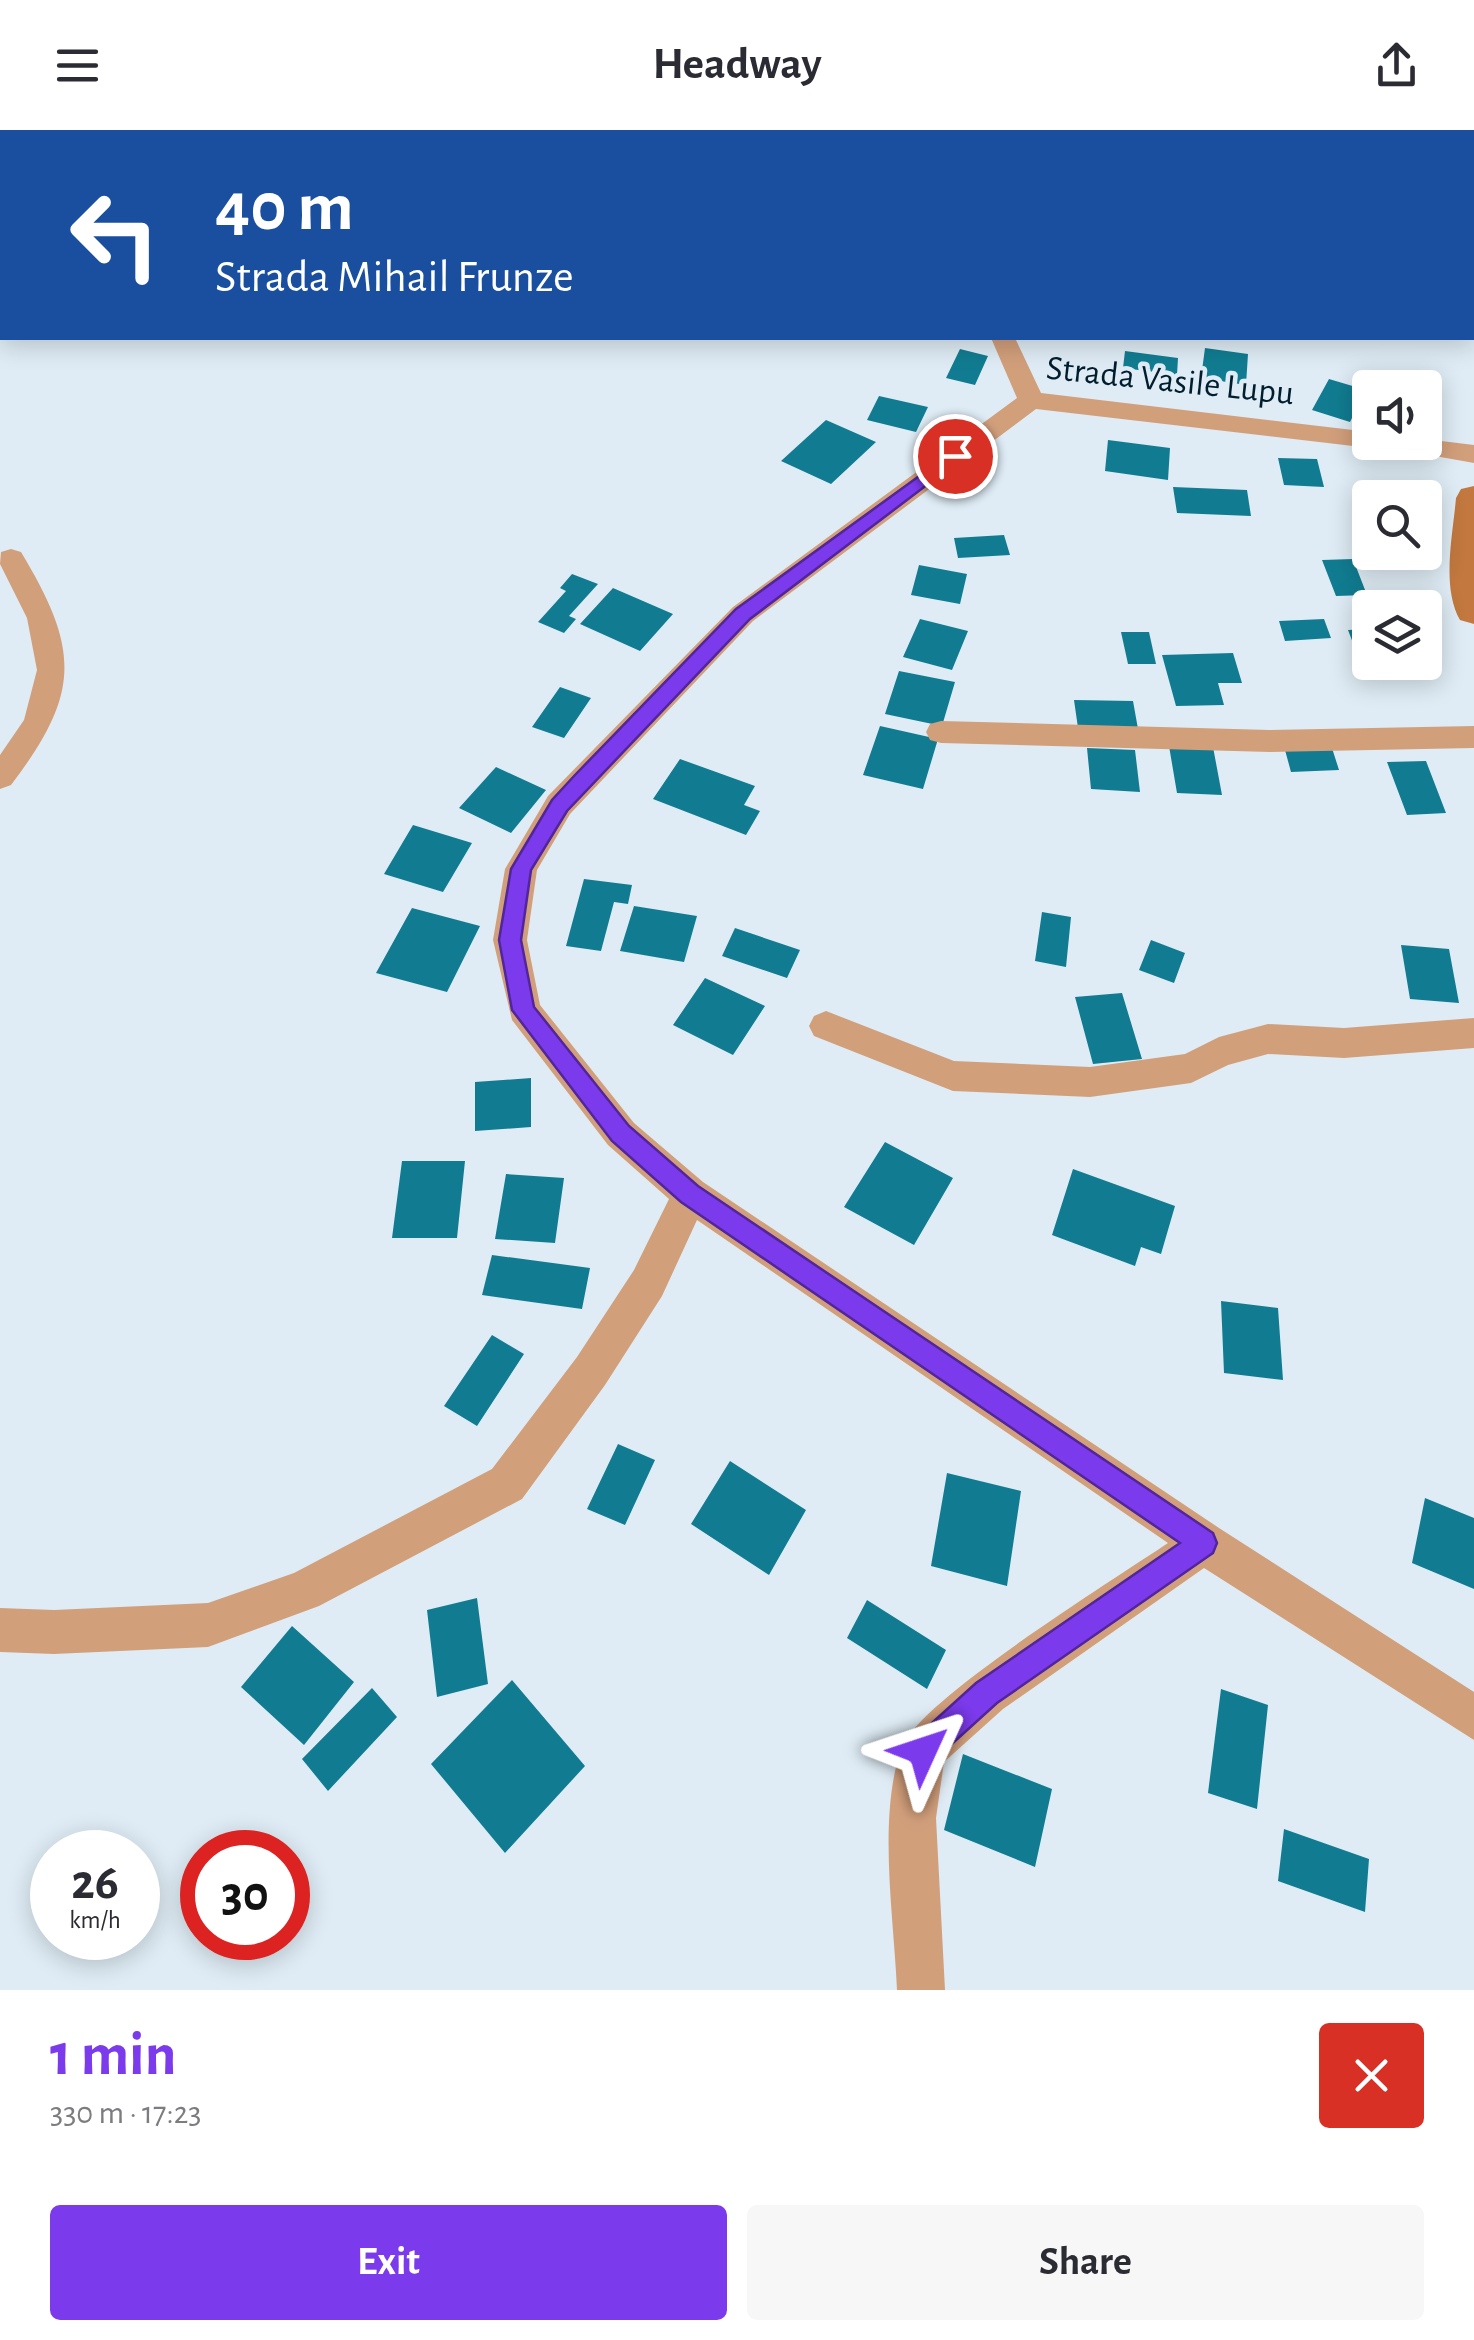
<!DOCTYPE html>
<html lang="en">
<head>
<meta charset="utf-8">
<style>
	:root { --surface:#fff; --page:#f7f7f7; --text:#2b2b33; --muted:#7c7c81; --accent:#7c3aed }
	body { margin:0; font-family:"Alegreya Sans",sans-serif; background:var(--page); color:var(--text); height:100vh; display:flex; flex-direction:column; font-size:38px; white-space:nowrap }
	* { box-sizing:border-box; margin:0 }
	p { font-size:32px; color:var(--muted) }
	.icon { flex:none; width:55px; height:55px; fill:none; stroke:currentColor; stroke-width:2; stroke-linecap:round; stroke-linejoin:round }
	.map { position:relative; height:1860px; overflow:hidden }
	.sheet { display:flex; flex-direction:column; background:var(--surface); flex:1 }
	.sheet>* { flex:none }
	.guide { position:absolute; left:0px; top:0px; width:1475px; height:210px; box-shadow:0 5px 25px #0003; background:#1a4fa0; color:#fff; overflow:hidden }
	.tools { position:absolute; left:1352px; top:240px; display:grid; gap:20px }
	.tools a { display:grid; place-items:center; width:90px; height:90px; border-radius:10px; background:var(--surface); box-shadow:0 5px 25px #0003; font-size:50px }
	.speed { position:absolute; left:30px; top:1700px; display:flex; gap:20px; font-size:50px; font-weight:700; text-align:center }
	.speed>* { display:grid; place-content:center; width:130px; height:130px; border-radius:50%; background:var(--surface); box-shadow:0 5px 25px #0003; line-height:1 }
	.speed small { font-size:25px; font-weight:400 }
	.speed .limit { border:15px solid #d22; background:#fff; color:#111 }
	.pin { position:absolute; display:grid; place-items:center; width:85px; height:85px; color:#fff; margin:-42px; border:5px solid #fff; border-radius:50%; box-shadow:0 2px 10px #0007 }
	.me { position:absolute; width:110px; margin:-55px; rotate:48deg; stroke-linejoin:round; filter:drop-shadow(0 0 8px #0008) }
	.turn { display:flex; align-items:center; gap:35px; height:210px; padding:0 50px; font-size:45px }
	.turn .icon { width:130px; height:130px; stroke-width:2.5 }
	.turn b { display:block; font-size:70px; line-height:85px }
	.round { display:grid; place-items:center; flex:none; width:105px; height:105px; border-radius:10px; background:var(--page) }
	.summary { display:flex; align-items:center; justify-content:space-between; height:170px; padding:0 50px }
	h1 { font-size:60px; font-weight:700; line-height:75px; color:var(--accent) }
	.button { display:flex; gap:20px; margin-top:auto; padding:20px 50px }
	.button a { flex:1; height:115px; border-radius:10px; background:var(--accent); color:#fff; font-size:40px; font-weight:700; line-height:115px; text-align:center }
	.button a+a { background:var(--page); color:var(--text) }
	header { display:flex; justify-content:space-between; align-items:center; height:130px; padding:0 50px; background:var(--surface); font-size:45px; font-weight:700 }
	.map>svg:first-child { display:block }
</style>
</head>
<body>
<header><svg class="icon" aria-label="menu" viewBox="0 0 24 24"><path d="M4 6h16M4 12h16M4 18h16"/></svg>Headway<svg class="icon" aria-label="share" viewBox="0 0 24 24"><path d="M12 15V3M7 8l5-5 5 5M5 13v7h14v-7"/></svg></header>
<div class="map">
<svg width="1474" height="1860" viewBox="0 0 1474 1860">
	<rect width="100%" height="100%" fill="#dfecf5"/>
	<path fill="#117c91" d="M1205,218l43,6 -2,31 -45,-7z
		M960,219l28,7 -13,29 -29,-7z
		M1125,221l53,7 -1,17 -54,-7z
		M1329,249l37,11 -16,32 -38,-12z
		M879,266l49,11 -12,25 -49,-12z
		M826,290l50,22 -45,42 -50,-23z
		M1108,310l62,8 -2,32 -63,-9z
		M1278,328l39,1 7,28 -40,-2z
		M1173,357l74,3 4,26 -74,-3z
		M1004,405l6,20 -52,3 -4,-20z
		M1353,429l14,36 -31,1 -14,-36z
		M919,435l48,9 -7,30 -49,-9z
		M572,444l26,10 -29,32 7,3 -12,14 -26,-11 28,-31 -6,-3z
		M613,458l60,26 -33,37 -60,-27z
		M920,489l48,12 -16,39 -49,-13z
		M1324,489l7,19 -46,3 -6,-20z
		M1370,499v33h26l3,10 -34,2 -17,-44z
		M1121,502h28l7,32h-28z
		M1233,523l9,30h-24l6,22 -48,1 -14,-51z
		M899,541l56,11 -13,44 -57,-12z
		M560,557l31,11 -27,40 -32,-11z
		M1074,570l59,1 5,28 -60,-1z
		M880,596l58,13 -15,50 -60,-14z
		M1169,616l44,1 9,48 -45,-2z
		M1087,618l48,2 5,42 -49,-3z
		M1332,618l7,22 -48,2 -6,-22z
		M680,629l75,27 -11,19 16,6 -14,24 -93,-36z
		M1426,631l20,52 -39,2 -20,-53z
		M496,637l50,23 -35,43 -52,-25z
		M413,695l59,18 -29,49 -59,-18z
		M584,749l48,6 -4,19 -14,-2 -13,49 -35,-5z
		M634,776l63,10 -13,46 -64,-11z
		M412,778l68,18 -33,66 -71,-19z
		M1042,782l29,5 -5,50 -31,-6z
		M735,798l65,22 -13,28 -65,-22z
		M1151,810l34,13 -11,30 -35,-13z
		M1401,815l48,4 10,54 -49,-4z
		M705,848l60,28 -32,49 -60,-30z
		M1122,863l20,66 -49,5 -18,-67z
		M531,948v49l-56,4v-49z
		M885,1012l68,36 -39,67 -70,-38z
		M402,1031h63l-8,77h-65z
		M1073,1039l102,37 -14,48 -20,-7 -6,19 -83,-31z
		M506,1044l58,4 -9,65 -60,-4z
		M492,1125l98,13 -8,41 -100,-14z
		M1221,1171l57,7 5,72 -59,-7z
		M492,1205l32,19 -47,72 -33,-20z
		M618,1314l37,16 -30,65 -38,-16z
		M730,1331l76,49 -37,65 -78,-51z
		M947,1343l74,18 -14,95 -76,-20z
		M1425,1368l49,20v71l-62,-26z
		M477,1468l11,86 -51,13 -10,-87z
		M867,1470l79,50 -19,39 -80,-51z
		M292,1496l62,56 -50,63 -63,-58z
		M512,1550l73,86 -80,87 -74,-89z
		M372,1558l25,29 -69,74 -26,-32z
		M1221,1559l47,16 -11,104 -49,-16z
		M963,1624l89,35 -17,78 -91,-37z
		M1284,1699l85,30 -4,53 -87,-31z"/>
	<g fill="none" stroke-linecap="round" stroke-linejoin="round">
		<path fill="#d29f7b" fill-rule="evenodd" d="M935,0h22l1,2h-21z
			M1323,0h22v2h-21z
			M991,208h24l26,55 329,39v10h55v-3l49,6v18l-95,-17 -9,2 -334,-39 -283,212 -183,193 -33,56 -10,70 13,65 94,118 69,59 516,346 255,164v48l-270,-172 -201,141 -59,53 -8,56 9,172h-48c-3,-73 -20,-175 5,-243 17,-47 216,-170 266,-204l-471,-323 -35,76 -57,89 -83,114 -203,107 -111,41 -154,7 -54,-2v-44l54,2 154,-7 86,-30 198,-104 85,-112 57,-87 35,-71 -61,-54 -96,-125 -19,-80 12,-71 43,-73 185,-189 284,-209z
			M11,419l10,3c59,98 60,141 -10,233l-11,4v-34l24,-35 13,-50 -10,-52 -27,-54 1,-12z
			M941,591l329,9 204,-4v22l-204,4 -329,-9 -11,-3 -4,-8 4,-8z
			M826,881l128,50 136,6 95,-13 34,-17 49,-13 76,4 130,-10v30l-130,10 -76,-4 -40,11 -37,18 -101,14 -137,-6 -139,-55 -5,-10 5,-10z"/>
		<path fill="#c2783f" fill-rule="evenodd" d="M1474,356v138l-14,-4c-19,-33 -7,-86 -4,-122l5,-9z"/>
	</g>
	<path fill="#7c3aed" stroke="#51269a" stroke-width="2.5" d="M955,320l8,6 -2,3 -211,160 -183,192 -36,59 -10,70 13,67 95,119 69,60 515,347 4,10 -4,10 -216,150 -64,58 -10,5 -11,-5 -4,-10 4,-10 64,-58 204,-140 -499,-341 -69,-61 -100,-131 -13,-70 12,-71 41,-69 23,-25 161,-166z"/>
	<g text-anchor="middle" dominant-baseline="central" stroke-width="9" stroke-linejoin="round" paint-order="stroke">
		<g font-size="35" fill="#011e2e" stroke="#dfecf5">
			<text transform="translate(1170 251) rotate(6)">Strada Vasile Lupu</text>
		</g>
	</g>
</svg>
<div class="tools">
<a><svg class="icon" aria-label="sound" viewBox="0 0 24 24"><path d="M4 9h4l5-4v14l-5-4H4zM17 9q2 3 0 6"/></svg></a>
<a><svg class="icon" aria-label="search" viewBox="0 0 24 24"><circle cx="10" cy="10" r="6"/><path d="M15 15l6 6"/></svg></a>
<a><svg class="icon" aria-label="layers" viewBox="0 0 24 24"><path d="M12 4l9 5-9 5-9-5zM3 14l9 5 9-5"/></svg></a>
</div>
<div class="speed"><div>26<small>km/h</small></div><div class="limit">30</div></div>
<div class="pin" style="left:955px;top:326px;background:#d93025"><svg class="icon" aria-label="arrive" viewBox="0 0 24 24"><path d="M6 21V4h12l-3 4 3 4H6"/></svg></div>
<svg class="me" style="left:923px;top:1621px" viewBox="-20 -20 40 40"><path d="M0-17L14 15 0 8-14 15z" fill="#7c3aed" stroke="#fff" stroke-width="4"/></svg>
<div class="guide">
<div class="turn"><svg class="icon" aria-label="left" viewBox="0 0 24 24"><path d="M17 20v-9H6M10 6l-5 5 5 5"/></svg><div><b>40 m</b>Strada Mihail Frunze</div></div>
</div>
</div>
<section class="sheet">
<div class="summary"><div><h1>1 min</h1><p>330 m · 17:23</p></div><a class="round" style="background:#d93025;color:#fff"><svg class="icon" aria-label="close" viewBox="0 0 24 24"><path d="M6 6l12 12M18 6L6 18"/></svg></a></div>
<div class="button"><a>Exit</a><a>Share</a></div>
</section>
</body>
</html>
